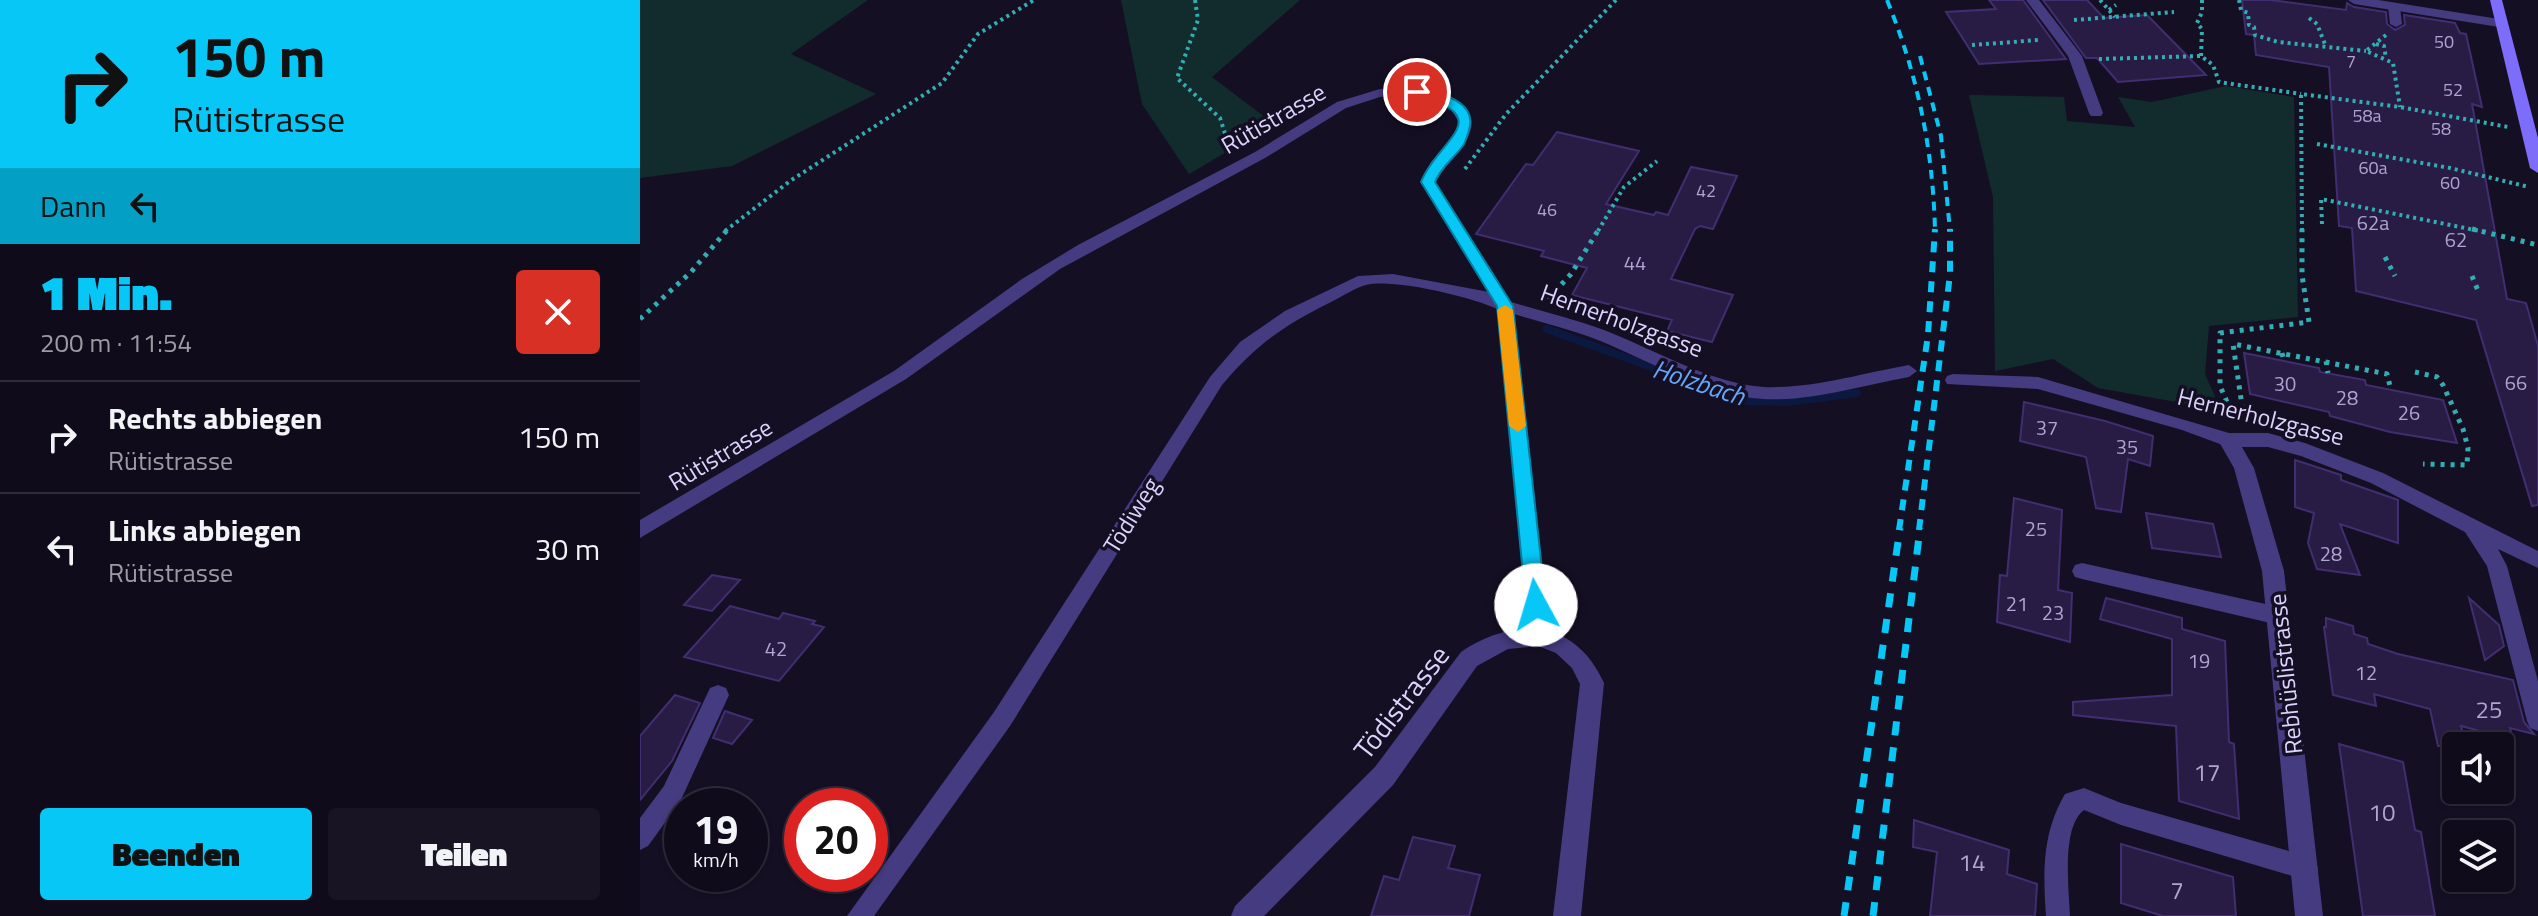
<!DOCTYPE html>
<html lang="de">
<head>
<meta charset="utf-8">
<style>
	:root { --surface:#100b1b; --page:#191424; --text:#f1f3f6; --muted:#9c9ba3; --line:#302b3a; --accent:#06c7f6 }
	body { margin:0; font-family:"Titillium Web",sans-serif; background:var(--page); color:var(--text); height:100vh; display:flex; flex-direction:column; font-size:30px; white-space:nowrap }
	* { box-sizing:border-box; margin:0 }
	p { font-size:26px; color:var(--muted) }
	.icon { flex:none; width:44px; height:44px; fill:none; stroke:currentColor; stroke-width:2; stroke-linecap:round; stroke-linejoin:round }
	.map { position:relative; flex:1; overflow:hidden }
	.sheet { display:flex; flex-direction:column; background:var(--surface); width:640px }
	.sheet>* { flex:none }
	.top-card { background:#06c7f6; color:#111; overflow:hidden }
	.fabs { position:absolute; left:1802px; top:732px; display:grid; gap:16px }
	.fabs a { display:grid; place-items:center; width:72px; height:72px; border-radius:8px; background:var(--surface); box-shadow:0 2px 6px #0004,0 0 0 2px var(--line); font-size:40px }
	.speed { position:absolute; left:24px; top:788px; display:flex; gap:16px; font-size:40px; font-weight:700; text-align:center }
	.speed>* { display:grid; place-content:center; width:104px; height:104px; border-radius:50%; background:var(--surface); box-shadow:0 2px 6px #0004,0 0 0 2px var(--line); line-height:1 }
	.speed small { font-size:20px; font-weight:400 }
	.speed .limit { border:12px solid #d22; background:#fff; color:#111 }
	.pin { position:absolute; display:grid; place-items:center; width:68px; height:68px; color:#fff; margin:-34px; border:4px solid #fff; border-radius:50%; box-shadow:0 2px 8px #0007 }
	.me { position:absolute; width:88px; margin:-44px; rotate:354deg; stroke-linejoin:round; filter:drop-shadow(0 0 6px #0008) }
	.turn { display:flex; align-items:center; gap:28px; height:168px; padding:0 40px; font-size:36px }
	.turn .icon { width:104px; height:104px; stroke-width:2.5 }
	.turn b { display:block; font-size:56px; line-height:68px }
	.then { display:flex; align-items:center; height:76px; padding:0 40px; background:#0003; gap:16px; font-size:30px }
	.round { display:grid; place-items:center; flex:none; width:84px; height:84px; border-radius:8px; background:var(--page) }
	.headline { display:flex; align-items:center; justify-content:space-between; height:136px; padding:0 40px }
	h1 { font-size:48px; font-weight:800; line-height:60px; color:var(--accent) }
	.button { display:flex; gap:16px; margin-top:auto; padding:16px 40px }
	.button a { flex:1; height:92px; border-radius:8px; background:var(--accent); color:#111; font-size:32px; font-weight:800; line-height:92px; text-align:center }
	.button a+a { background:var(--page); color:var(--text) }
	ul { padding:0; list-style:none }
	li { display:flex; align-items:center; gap:24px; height:112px; padding:0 40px; border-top:2px solid var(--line) }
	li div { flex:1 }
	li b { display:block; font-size:30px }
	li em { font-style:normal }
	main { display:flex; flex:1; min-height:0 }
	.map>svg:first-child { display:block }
</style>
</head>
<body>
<main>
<section class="sheet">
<div class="top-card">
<div class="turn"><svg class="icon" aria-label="right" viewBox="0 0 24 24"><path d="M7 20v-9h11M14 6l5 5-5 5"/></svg><div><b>150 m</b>Rütistrasse</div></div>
<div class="then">Dann<svg class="icon" aria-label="left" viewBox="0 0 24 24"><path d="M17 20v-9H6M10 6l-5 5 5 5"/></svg></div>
</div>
<div class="headline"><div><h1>1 Min.</h1><p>200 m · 11:54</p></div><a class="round" style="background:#d93025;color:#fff"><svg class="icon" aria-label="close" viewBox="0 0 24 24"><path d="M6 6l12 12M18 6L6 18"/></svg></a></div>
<ul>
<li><svg class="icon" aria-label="right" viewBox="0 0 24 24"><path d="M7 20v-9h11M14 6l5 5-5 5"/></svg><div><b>Rechts abbiegen</b><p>Rütistrasse</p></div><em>150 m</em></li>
<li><svg class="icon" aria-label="left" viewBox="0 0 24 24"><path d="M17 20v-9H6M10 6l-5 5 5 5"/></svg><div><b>Links abbiegen</b><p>Rütistrasse</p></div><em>30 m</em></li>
</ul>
<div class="button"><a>Beenden</a><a>Teilen</a></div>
</section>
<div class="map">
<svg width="1898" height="916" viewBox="0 0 1898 916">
	<rect width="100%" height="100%" fill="#150f24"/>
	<path fill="#122c2d" d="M0,0h228l-77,54 85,40 -144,72 -92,12z
		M481,0h179l-88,77 62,47 -85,50 -47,-70z
		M1586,86l68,11 4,220 -89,9 -4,48 16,36 -123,-22 -45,-29 -58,12 -2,-174 -24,-102 95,2 3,24 68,6 -17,-30 34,5z"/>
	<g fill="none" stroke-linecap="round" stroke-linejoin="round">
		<path stroke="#0b1940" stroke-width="8" d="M907,329l198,72 41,1 71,-9"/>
	</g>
	<path fill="#281b44" stroke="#412e70" stroke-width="2" d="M1349,0h34l43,59 -87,5 -33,-52 50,-3z
		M1403,0h44l17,18 43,-3 59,60 -88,7 -21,-24h-11z
		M1602,0h29l75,10 1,-7 7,4 32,5 1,12 8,6 10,-5 -1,-10 51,8 5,10 6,1 16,73 -10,-3 35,195 19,4 12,43v159l-6,1 -56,-186 -120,-29 -4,-63 -13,-2 -10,-159 -73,-12 -2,-20 -8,-1z
		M917,132l82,19 -33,53 48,11 2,-3 12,3 23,-48 46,9 -24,53 -13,-3 -5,3 -24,50 62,16 -21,47 -45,-11 5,-11 -100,-25 15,-27 -46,-12 3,-5 -68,-17 50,-70 7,1z
		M1604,353l75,15 1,4 45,8 1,5 77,15 14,43 -67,-11 -60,-16 -1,-4 -79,-18z
		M1384,402l81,19 48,15 -3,30 -22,-7 -7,53 -25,-4 -10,-51 -66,-16z
		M1655,460l46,15v5l57,20v43l-58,-19 20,51 -43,-6 -9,-26 6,-30 -19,-6z
		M1374,498l48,12 -4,80 14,3 -2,49 -73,-20 3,-47 7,1z
		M1506,513l67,11 8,33 -69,-9z
		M72,575l28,5 -28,31 -28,-6z
		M1466,598l76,20v11l43,12 4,101 5,2 5,75 -60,-18 -3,-75 -103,-11v-13l99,-7v-56l-72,-20z
		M1829,598l30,27 5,21 -19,14z
		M90,606l49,13 4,-6 32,8 -3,3 12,3 -45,54 -95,-24z
		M1686,618l27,8 1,8 13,4 1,6 30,10 115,26 11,42 10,12 -24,-6 3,12 -52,-14 5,20h-28l-8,-37 -56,-15 2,12 -43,-11 -9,-68h2z
		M35,695l25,8 -28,58 -32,39v-64z
		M85,711l27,9 -20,24 -19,-6z
		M1699,744l64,18 12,68 6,2 14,84h-72z
		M1274,820l95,30 -2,24 30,10 -2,32h-105l7,-64 -24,-5z
		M773,837l42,9 -7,22 32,7 -11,41h-98l13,-40 15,4z
		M1481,844l112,33 3,39h-73l-42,-13z"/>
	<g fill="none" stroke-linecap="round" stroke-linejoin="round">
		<path stroke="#32aeb3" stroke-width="4" stroke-dasharray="3 4" stroke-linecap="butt" d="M555,0l3,20 -21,58 43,40 11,34
			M1460,0l15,17
			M1599,0l2,10 7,3 1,12 5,2 1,8 23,7 88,9
			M1469,10l7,-5
			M1669,18l8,6 9,23
			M1434,20l100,-8
			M1746,35l-20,16 27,12 7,44
			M1736,44l8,2 2,12
			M1332,45l67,-5
			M1561,56l1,-27 -5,-6 5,-11v-12
			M1459,59l102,-3 12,9 6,17 82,12
			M1677,144l133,24 79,19
			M825,169l41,-55 110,-114
			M1682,224l-1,-25 159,32
			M85,231l65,-50 152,-98 36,-49 56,-34
			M958,231l26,-44 33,-26
			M1662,231l-1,-137 99,13 108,20"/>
		<path stroke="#32aeb3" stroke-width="5" stroke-dasharray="4 6" stroke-linecap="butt" d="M1832,229l66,16
			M1745,257l10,19
			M1832,276l7,17
			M908,299l23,-25 28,-45
			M0,319l51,-47 37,-43
			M1642,353l2,8
			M1686,361l2,12
			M1775,372l22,5 6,8 20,44 5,19 -1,17 -44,-1
			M1604,419l-11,-75 154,30 4,16
			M1595,420l-15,-34v-53l89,-11 -7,-47v-46"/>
		<path fill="#453b81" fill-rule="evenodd" d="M1754,4l6,3 2,17 -6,3 -6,-3 -2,-17z
			M771,87c19,1 39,4 53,20 26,29 -23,49 -29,75l76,120c31,9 63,17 93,28 49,19 108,54 160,57 48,2 99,-14 145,-22l8,6 -8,6c-46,8 -98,25 -146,22 -60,-4 -117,-41 -173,-62 -25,-9 -51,-15 -76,-23l35,322 -3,6 -7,3 -7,-3 -3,-6 -32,-327c-25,-12 -104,-31 -131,-24 -11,3 -23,11 -33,16 -50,25 -75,42 -111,84l-212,341 -136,190h-27l147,-204 216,-335 30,-35 45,-31 73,-35 35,-2 96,18 -68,-110 10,-20 27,-30 1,-10 -11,-17 -12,-7 -25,-4 -31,3 -34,11 -81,50 -205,111 -154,110 -266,159v-18l254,-149 128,-92 56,-34 177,-93 82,-50 43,-13z
			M1313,374l85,3 191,56h39l37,10 78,30 155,78v17l-40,-19 9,17 31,115v50l-8,-3 -3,-7 -40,-155 -22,-34 -94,-49 -70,-27 -33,-9h-40l-46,-17 -144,-41 -91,-5 -2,-4 2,-4z
			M1442,563l197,44 7,3 3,6 -3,6 -7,3 -197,-46 -7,-2 -3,-6 3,-6z
			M78,685l8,3 3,7 -49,107 -32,44 -8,4v-32l24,-32 46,-98z
			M1444,788l37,15 185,53 8,4 4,8 -4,8 -8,4 -185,-55 -37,-15c-23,17 -15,80 -14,106h-24c-3,-43 -4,-83 19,-122z"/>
		<path fill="#453b81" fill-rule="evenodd" d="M1386,0h13l43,56 21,57 -2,3h-10l-2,-3 -21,-57z
			M1708,0h30l121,19 6,4 -6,4 -145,-23z
			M1588,433l7,2 19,33 30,103 39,345h-28l-33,-345 -28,-103 -16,-28 3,-5z
			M899,626c33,12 50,25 65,57l-23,233h-28l27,-232 -8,-16 -16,-15 -18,-7 -30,3 -31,17 -84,119 -129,131h-33l4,-10 140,-139 86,-115c25,-17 48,-23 78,-26z"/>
		<path fill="#7e6cfb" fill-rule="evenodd" d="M1850,0h12l36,138v35l-8,-5z"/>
		<path stroke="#06c7f6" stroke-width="4" stroke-dasharray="9 7" stroke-linecap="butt" d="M1247,0c31,76 46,149 48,231
			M1280,56l21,80 9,95"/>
		<path stroke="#06c7f6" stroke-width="6" stroke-dasharray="11 9" stroke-linecap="butt" d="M1259,530l29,-195 7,-106
			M1279,530l31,-256v-45"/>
		<path stroke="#06c7f6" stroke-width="7" stroke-dasharray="14 12" stroke-linecap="butt" d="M1204,916l56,-388
			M1233,916l47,-388"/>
	</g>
	<path fill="#06c7f6" stroke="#0481a0" stroke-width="2" d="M777,88c22,5 61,12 52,42 -2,6 -3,12 -7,17 -10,13 -21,20 -27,35l78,124 33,299 -3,6 -7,3 -7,-3 -3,-6 -29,-299 -76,-124c15,-41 81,-66 -8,-87l-2,-3z"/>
	<path fill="#f59e0b" d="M865,305l8,5 13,116 -8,6 -9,-6 -12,-116z"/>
	<g text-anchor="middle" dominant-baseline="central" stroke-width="7" stroke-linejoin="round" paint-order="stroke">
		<g font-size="18" fill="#afa5d0">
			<text x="1804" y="41">50</text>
			<text x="1711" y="61">7</text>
			<text x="1813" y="89">52</text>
			<text x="1727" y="115">58a</text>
			<text x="1801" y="128">58</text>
			<text x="1733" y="167">60a</text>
			<text x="1810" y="182">60</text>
			<text x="1066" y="190">42</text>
			<text x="907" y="209">46</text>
		</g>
		<g font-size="20" fill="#afa5d0">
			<text x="1733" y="222">62a</text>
			<text x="1816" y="239">62</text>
			<text x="995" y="262">44</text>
			<text x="1876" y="382">66</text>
			<text x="1645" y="383">30</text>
			<text x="1707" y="397">28</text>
			<text x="1769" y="412">26</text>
			<text x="1407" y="427">37</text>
			<text x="1487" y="446">35</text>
			<text x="1396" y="528">25</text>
			<text x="1691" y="553">28</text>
			<text x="1377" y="603">21</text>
			<text x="1413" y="612">23</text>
			<text x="136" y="648">42</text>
			<text x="1559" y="660">19</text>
			<text x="1726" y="672">12</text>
		</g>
		<g font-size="24" fill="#dcd3fe" stroke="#150f24">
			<text transform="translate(633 118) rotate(-30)">Rütistrasse</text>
			<text transform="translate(982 320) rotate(20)">Hernerholzgasse</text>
			<text transform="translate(1621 416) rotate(14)">Hernerholzgasse</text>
			<text transform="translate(80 454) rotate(-31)">Rütistrasse</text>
			<text transform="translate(491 515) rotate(-58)">Tödiweg</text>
			<text transform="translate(1645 674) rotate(-96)">Rebhüslistrasse</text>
		</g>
		<g font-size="24" fill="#afa5d0">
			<text x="1849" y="709">25</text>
			<text x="1567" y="772">17</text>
			<text x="1742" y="812">10</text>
			<text x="1332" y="862">14</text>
			<text x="1537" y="890">7</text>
		</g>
		<g font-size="26" font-style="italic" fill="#64a6fb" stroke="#150f24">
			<text transform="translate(1059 382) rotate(18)">Holzbach</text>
		</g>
		<g font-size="28" fill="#dcd3fe" stroke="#150f24">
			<text transform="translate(761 702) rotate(-52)">Tödistrasse</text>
		</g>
	</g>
</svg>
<div class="fabs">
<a><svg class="icon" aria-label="sound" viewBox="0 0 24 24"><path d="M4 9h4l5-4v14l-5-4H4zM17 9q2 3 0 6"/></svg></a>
<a><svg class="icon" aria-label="layers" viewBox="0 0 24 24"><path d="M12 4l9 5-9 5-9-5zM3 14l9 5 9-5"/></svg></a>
</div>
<div class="speed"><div>19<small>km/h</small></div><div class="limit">20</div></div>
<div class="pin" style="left:777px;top:92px;background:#d93025"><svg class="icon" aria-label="arrive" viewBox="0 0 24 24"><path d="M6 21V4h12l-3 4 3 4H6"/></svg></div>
<svg class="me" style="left:896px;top:605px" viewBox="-20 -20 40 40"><circle r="19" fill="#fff"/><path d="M0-13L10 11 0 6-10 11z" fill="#06c7f6"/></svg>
</div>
</main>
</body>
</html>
